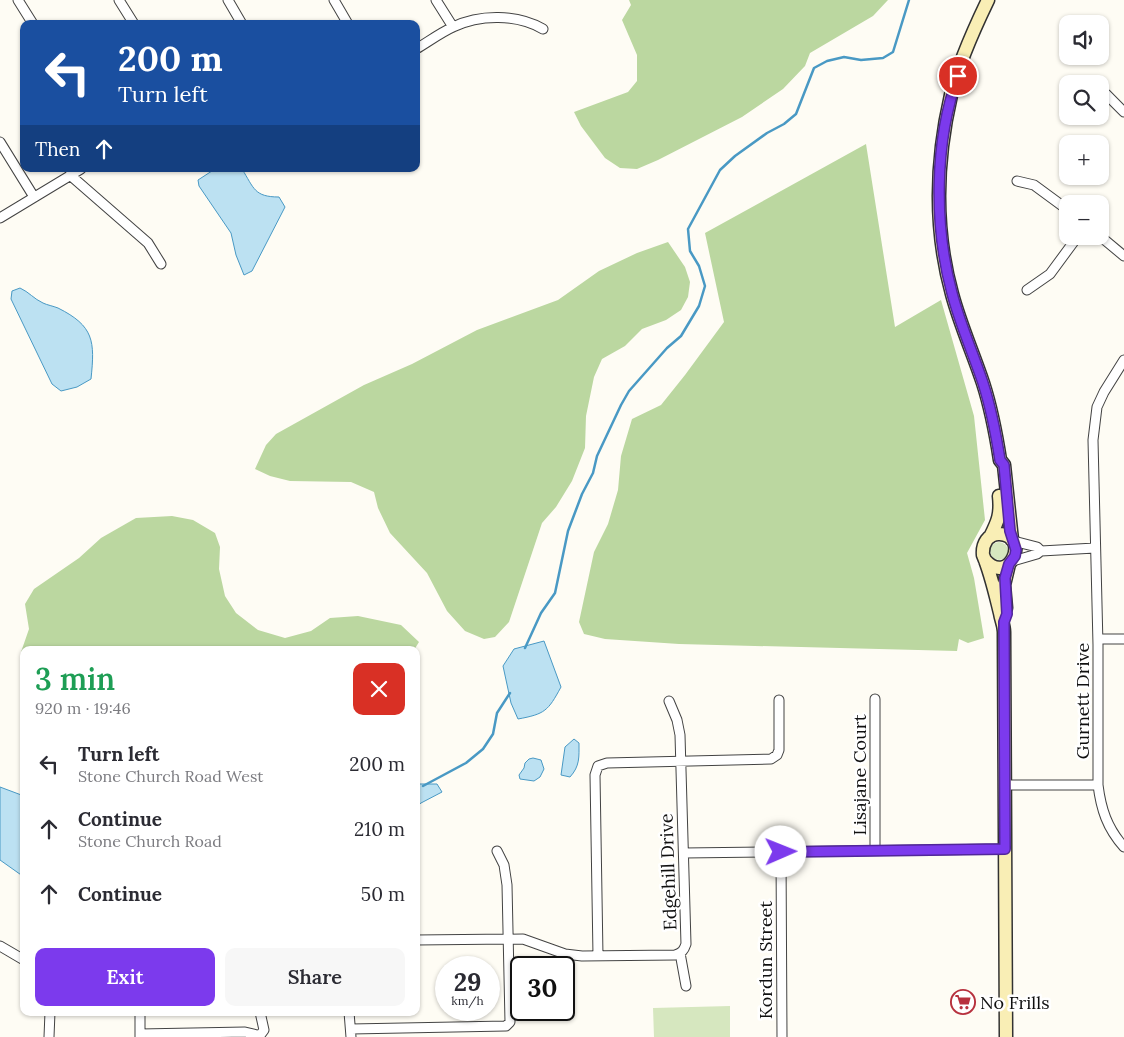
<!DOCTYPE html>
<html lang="en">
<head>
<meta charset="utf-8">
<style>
	:root { --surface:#fff; --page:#f7f7f7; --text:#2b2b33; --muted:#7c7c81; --accent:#7c3aed }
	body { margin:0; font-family:Lora,serif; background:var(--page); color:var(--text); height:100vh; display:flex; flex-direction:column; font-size:19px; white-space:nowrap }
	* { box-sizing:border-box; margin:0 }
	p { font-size:16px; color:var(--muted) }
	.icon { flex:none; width:28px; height:28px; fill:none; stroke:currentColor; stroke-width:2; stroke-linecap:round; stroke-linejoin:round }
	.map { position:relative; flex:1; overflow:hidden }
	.side { position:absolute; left:20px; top:646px; width:400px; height:370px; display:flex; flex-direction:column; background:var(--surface); border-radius:10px; box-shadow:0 1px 4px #0004 }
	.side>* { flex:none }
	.banner { position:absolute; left:20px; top:20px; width:400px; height:152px; border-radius:10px; box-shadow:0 1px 4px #0004; background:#1a4fa0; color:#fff; overflow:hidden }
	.tools { position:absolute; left:1059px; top:15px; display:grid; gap:10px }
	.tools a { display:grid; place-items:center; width:50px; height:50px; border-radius:10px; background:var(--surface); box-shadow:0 1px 4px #0004; font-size:25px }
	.speed { position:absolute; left:435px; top:956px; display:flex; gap:10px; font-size:25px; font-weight:700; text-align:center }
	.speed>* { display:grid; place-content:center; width:65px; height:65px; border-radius:50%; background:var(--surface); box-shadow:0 1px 4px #0004; line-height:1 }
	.speed small { font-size:12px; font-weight:400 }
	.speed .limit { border:2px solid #111; border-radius:8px; background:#fff; color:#111 }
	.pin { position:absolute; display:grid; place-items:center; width:42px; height:42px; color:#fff; margin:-21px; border:2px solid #fff; border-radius:50%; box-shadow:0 1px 5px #0007 }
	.me { position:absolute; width:55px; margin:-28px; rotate:89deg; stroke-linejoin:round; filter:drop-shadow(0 0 4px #0008) }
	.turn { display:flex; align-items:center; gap:18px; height:105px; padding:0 15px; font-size:22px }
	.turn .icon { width:65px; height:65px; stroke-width:2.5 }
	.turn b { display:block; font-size:35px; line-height:42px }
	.then { display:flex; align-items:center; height:48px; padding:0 15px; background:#0003; gap:10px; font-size:19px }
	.round { display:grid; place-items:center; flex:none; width:52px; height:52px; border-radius:10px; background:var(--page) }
	.summary { display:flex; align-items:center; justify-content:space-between; height:85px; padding:0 15px }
	h1 { font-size:30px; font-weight:600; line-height:38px; color:#1e9e55 }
	.cta { display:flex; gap:10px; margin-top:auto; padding:10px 15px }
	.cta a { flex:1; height:58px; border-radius:10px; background:var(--accent); color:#fff; font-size:20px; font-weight:600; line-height:58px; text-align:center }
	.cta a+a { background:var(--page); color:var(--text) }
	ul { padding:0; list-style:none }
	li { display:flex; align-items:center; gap:15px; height:65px; padding:0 15px }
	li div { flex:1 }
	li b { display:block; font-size:19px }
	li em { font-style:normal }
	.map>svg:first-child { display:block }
</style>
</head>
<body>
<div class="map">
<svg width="1124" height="1037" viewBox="0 0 1124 1037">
	<rect width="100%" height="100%" fill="#fefcf4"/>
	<path fill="#d6e7bf" d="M990 551a9 9 0 1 1 18 0a9 9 0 1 1-18 0Z
		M730,1006v31h-76l-1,-29z"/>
	<path fill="#bbd7a0" d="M629,0h259l-15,16 -63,37 -5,13 -22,23 -41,28 -84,43 -21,9 -17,-1 -15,-10 -24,-32 -7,-14 54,-20 9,-11v-26l-15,-35 9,-15z
		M866,144l29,183 46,-27 33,116 11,104 -18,33 7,25 10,60 -16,5 -9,-4 -2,12 -278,-7 -74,-5 -21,-5 -5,-12 15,-70 14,-28 10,-34 3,-34 11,-37 29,-14 24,-30 39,-53 -19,-89z
		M668,242l17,25 5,15 -2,15 -7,13 -15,10 -24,9 -17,17 -23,13 -8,18 -8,39 -1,32 -13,33 -16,26 -14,16 -33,99 -14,15 -11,2 -19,-8 -18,-20 -20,-38 -37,-40 -12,-25 -4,-16 -23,-10 -61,-1 -20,-5 -15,-7 11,-24 10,-11 88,-49 48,-21 65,-34 81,-30 41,-29 38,-18z
		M172,516l21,4 22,13 5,14 -1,22 6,27 11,17 22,17 27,8 26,-7 19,-13 28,-2 43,9 18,17 -5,8h-390v6l-3,-4 8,-23 -4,-25 9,-15 45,-31 22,-20 35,-20z"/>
	<path fill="#bce1f2" stroke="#4999c4" d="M215,169h27c12,19 12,28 37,28l6,10 -33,64 -8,4 -8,-20 -5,-22 -32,-47 -1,-6z
		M20,288c9,4 14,11 23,15 4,2 10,3 15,5 36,18 37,33 33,71l-14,8 -16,4 -9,-7 -41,-85 1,-8z
		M544,641l17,46c-13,24 -16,27 -43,32l-7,-16 -8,-37 11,-17z
		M574,739l5,4c0,14 1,23 -9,34l-9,-2 4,-28z
		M533,758l8,2 3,9 -4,8 -6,4 -14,-2 -1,-4 5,-7 1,-5 4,-4z
		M416,784h21l5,8 -21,11 -5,4z
		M0,787l24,9v81l-24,-17z"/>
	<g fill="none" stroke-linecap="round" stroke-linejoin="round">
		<path stroke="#4999c4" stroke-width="2.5" d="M525,648l16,-35 14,-20 13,-62 14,-37 11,-21 4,-17 24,-51 8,-14 38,-43 14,-12 18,-30 6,-20 -6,-20 -9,-15 -2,-22 32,-59 15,-14 32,-23 17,-9 12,-10 18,-46 13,-7 17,-4 17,3 22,-2 10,-6 16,-52
			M423,786l43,-23 17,-14 10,-15 4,-21 13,-20"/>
		<defs>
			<path id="minor" d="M18,0l15,24
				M119,0l15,24
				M228,0l14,24
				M334,0l14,24
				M436,0l17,27
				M416,49c12,-7 24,-16 37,-22 27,-13 64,-13 90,2
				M1106,94l18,18
				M0,142l34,55
				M70,175l78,68 13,21
				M1017,181l17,4 34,25
				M0,218l81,-49
				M1100,236l24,20
				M1027,290l23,-16 28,-38
				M1124,360l-20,32 -7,15 -4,33 5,205v140c3,24 9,43 26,62
				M1013,541l24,6 4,4
				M1013,561l24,-7 4,-3 54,-3
				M1098,639h26
				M875,699v151
				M1006,785h92
				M781,852l1,185
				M684,853l321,-4
				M416,940l107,-1 42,15 17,2 93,-1c7,-2 9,-5 11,-11l-6,-209 -3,-15 -8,-19
				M0,946l24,14
				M680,953l6,33
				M598,956l-3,-181 3,-9 9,-3 164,-4 6,-4 2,-5v-50
				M140,1012v25
				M349,1012l2,25
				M351,1029l155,-3 4,-4 -3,-137 -3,-20 -7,-14
				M140,1034l105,-2 12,3 4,-1 3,-4 -4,-18
				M49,1037l1,-25"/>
			<path id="secondary" d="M988,0c-14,29 -30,64 -37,95 -15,65 -17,134 1,199 8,30 21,59 31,89 8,25 13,51 17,77l4,5 8,75
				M990,537c8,-16 11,-23 9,-41
				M985,560c24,27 46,-24 15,-26 -12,-1 -18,10 -17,21 8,19 12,38 17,58 1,7 4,12 4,19l2,405
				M1006,608l-2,-23 5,-21"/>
		</defs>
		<use href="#minor" stroke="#434343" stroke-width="11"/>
		<use href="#secondary" stroke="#323232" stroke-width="15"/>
		<use href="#minor" stroke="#fff" stroke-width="9"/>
		<use href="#secondary" stroke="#f9eeb5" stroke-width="12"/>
	</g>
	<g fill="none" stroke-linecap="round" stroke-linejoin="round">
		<defs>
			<path id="route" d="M781,852l224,-3 -1,-227 3,-8 -2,-36 4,-14 6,-8 1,-6 -6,-19 -6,-66 -4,-5c-4,-26 -9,-52 -17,-77 -10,-30 -23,-59 -31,-90 -18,-67 -18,-151 6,-217"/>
		</defs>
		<use href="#route" stroke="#51269a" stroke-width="12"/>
		<use href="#route" stroke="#7c3aed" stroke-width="9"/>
	</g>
	<defs>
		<symbol id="supermarket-ring" viewBox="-11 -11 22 22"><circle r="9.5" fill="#fff" stroke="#b7313e" stroke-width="1.5"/><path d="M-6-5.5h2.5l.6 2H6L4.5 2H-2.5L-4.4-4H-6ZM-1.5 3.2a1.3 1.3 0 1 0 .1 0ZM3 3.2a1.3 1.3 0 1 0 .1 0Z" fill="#b7313e"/></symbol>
	</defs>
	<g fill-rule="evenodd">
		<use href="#supermarket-ring" x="949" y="988" width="28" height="28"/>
	</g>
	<g text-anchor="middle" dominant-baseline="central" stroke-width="5" stroke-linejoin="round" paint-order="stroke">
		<g font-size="18" fill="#101010" stroke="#fff">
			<text transform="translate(1082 701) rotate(-90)">Gurnett Drive</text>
			<text transform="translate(859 775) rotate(-90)">Lisajane Court</text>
			<text transform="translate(668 872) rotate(-92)">Edgehill Drive</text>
			<text transform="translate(765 960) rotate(-90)">Kordun Street</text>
		</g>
		<g font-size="18" fill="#101010" stroke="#fff" text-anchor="start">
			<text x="980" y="1002">No Frills</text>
		</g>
	</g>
</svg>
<div class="tools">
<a><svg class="icon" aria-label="sound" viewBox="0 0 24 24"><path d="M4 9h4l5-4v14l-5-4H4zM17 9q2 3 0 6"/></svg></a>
<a><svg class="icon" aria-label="search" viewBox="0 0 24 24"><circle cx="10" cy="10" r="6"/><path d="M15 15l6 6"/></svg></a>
<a>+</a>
<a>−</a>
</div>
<div class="speed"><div>29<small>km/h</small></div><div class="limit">30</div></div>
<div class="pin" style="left:958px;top:76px;background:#d93025"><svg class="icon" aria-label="arrive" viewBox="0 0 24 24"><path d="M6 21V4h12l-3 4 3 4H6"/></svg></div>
<svg class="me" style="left:781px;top:852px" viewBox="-20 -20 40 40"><circle r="19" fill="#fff"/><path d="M0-13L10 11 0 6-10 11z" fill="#7c3aed"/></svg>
<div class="banner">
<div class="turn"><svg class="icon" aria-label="left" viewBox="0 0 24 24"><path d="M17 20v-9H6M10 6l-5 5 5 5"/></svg><div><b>200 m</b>Turn left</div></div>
<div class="then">Then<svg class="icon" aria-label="ahead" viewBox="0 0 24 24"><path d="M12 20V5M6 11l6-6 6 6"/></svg></div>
</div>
<section class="side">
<div class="summary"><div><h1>3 min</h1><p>920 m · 19:46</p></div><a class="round" style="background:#d93025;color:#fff"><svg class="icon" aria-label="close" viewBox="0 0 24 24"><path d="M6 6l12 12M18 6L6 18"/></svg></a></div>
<ul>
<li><svg class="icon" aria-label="left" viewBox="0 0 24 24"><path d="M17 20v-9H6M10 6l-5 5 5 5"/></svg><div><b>Turn left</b><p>Stone Church Road West</p></div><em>200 m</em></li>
<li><svg class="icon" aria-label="ahead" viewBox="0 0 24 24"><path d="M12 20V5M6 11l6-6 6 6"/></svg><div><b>Continue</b><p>Stone Church Road</p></div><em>210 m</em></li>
<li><svg class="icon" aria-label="ahead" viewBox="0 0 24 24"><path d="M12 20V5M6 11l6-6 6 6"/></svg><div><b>Continue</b></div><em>50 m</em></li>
</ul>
<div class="cta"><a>Exit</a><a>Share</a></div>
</section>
</div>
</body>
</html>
